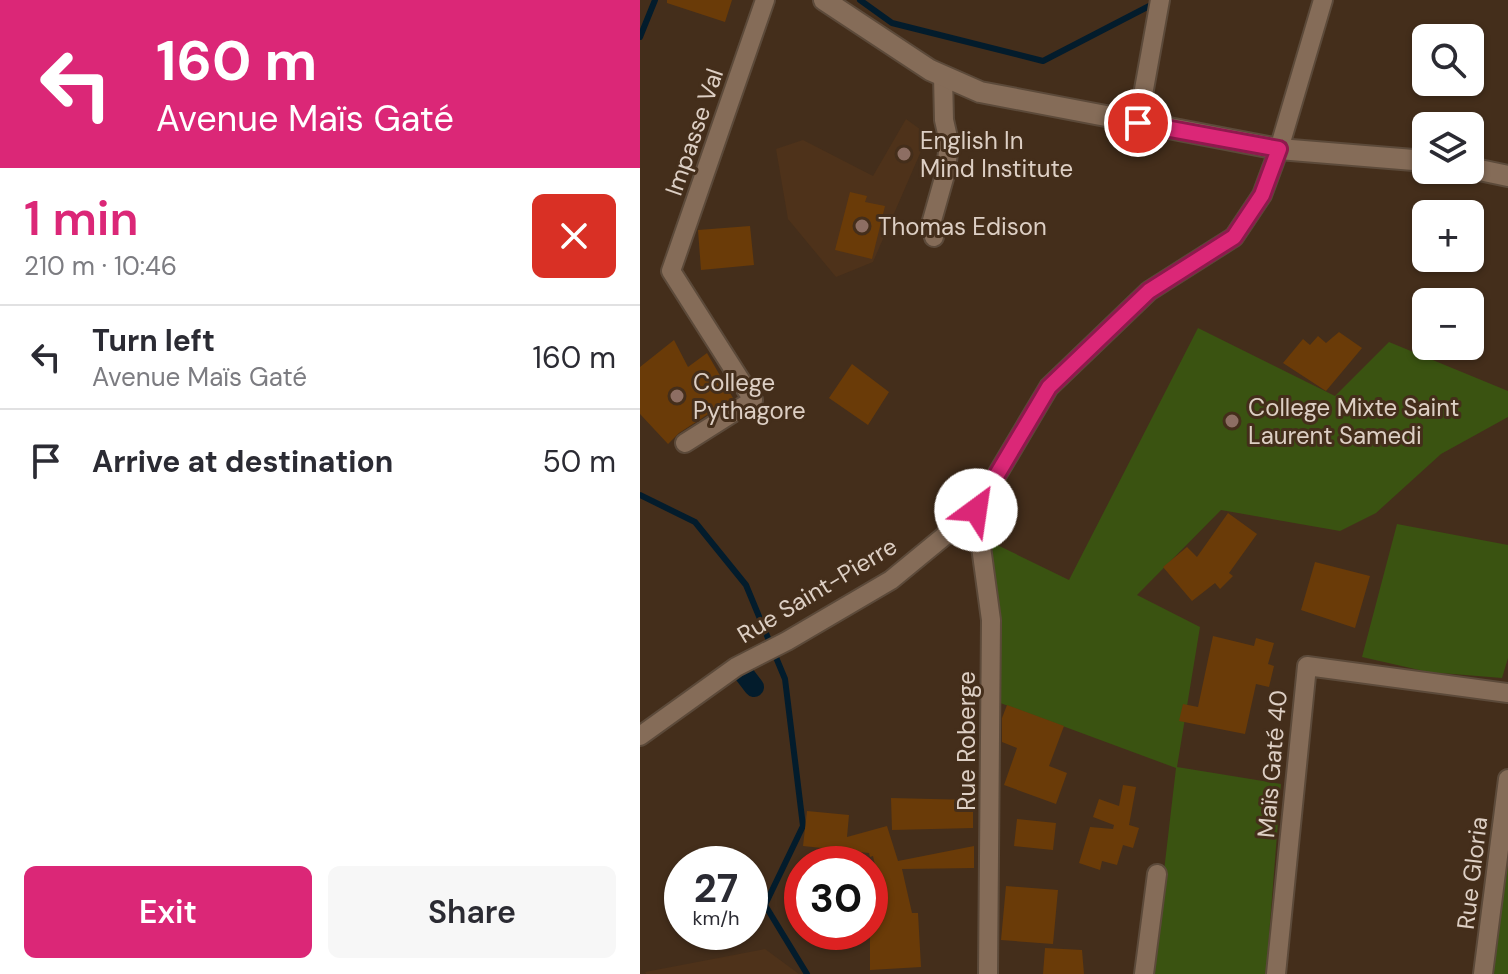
<!DOCTYPE html>
<html lang="en">
<head>
<meta charset="utf-8">
<style>
	:root { --surface:#fff; --page:#f7f7f7; --text:#2b2b33; --muted:#7c7c81; --line:#e1e1e2; --accent:#db2777 }
	body { margin:0; font-family:"DM Sans",sans-serif; background:var(--page); color:var(--text); height:100vh; display:flex; flex-direction:column; font-size:30px; white-space:nowrap }
	* { box-sizing:border-box; margin:0 }
	p { font-size:26px; color:var(--muted) }
	.icon { flex:none; width:44px; height:44px; fill:none; stroke:currentColor; stroke-width:2; stroke-linecap:round; stroke-linejoin:round }
	.map { position:relative; flex:1; overflow:hidden }
	.side { display:flex; flex-direction:column; background:var(--surface); width:640px }
	.side>* { flex:none }
	.hud { background:#db2777; color:#fff; overflow:hidden }
	.fabs { position:absolute; left:772px; top:24px; display:grid; gap:16px }
	.fabs a { display:grid; place-items:center; width:72px; height:72px; border-radius:12px; background:var(--surface); box-shadow:0 2px 6px #0004; font-size:40px }
	.speed { position:absolute; left:24px; top:846px; display:flex; gap:16px; font-size:40px; font-weight:700; text-align:center }
	.speed>* { display:grid; place-content:center; width:104px; height:104px; border-radius:50%; background:var(--surface); box-shadow:0 2px 6px #0004; line-height:1 }
	.speed small { font-size:20px; font-weight:400 }
	.speed .limit { border:12px solid #d22; background:#fff; color:#111 }
	.pin { position:absolute; display:grid; place-items:center; width:68px; height:68px; color:#fff; margin:-34px; border:4px solid #fff; border-radius:50%; box-shadow:0 2px 8px #0007 }
	.me { position:absolute; width:88px; margin:-44px; rotate:31deg; stroke-linejoin:round; filter:drop-shadow(0 0 6px #0008) }
	.turn { display:flex; align-items:center; gap:28px; height:168px; padding:0 24px; font-size:36px }
	.turn .icon { width:104px; height:104px; stroke-width:2.5 }
	.turn b { display:block; font-size:56px; line-height:68px }
	.round { display:grid; place-items:center; flex:none; width:84px; height:84px; border-radius:12px; background:var(--page) }
	.headline { display:flex; align-items:center; justify-content:space-between; height:136px; padding:0 24px }
	h1 { font-size:48px; font-weight:600; line-height:60px; color:var(--accent) }
	.button { display:flex; gap:16px; margin-top:auto; padding:16px 24px }
	.button a { flex:1; height:92px; border-radius:12px; background:var(--accent); color:#fff; font-size:32px; font-weight:600; line-height:92px; text-align:center }
	.button a+a { background:var(--page); color:var(--text) }
	ul { padding:0; list-style:none }
	li { display:flex; align-items:center; gap:24px; height:104px; padding:0 24px; border-top:2px solid var(--line) }
	li div { flex:1 }
	li b { display:block; font-size:30px }
	li em { font-style:normal }
	main { display:flex; flex:1; min-height:0 }
	.map>svg:first-child { display:block }
</style>
</head>
<body>
<main>
<section class="side">
<div class="hud">
<div class="turn"><svg class="icon" aria-label="left" viewBox="0 0 24 24"><path d="M17 20v-9H6M10 6l-5 5 5 5"/></svg><div><b>160 m</b>Avenue Maïs Gaté</div></div>
</div>
<div class="headline"><div><h1>1 min</h1><p>210 m · 10:46</p></div><a class="round" style="background:#d93025;color:#fff"><svg class="icon" aria-label="close" viewBox="0 0 24 24"><path d="M6 6l12 12M18 6L6 18"/></svg></a></div>
<ul>
<li><svg class="icon" aria-label="left" viewBox="0 0 24 24"><path d="M17 20v-9H6M10 6l-5 5 5 5"/></svg><div><b>Turn left</b><p>Avenue Maïs Gaté</p></div><em>160 m</em></li>
<li><svg class="icon" aria-label="arrive" viewBox="0 0 24 24"><path d="M6 21V4h12l-3 4 3 4H6"/></svg><div><b>Arrive at destination</b></div><em>50 m</em></li>
</ul>
<div class="button"><a>Exit</a><a>Share</a></div>
</section>
<div class="map">
<svg width="868" height="974" viewBox="0 0 868 974">
	<rect width="100%" height="100%" fill="#442e1b"/>
	<path fill="#4e321a" d="M266,119l22,16 -55,127 -37,15 -48,-58 -12,-70 27,-9 70,36z
		M125,949l34,25h-153l-1,-2z"/>
	<path fill="#3a5311" d="M558,328l137,68 54,-54 119,49v26l-67,37 -65,59 -36,18 -119,-21 -84,85 63,32 -23,140 104,17 -15,190h-114l24,-206 -184,-68 -7,-161 84,41z
		M757,524l111,21v113l-6,20 -74,-6 -66,-15z
		M868,865v109h-16z"/>
	<g fill="none" stroke-linecap="round" stroke-linejoin="round">
		<path stroke="#031c2c" stroke-width="6" d="M220,0l32,23 151,38 112,-58
			M0,37l15,-37
			M0,495l55,27 51,63 39,94 18,147 -38,79 42,69"/>
		<path stroke="#031c2c" stroke-width="20" d="M101,670l13,17"/>
	</g>
	<path fill="#6a3b08" d="M27,0h65l-7,22 -58,-19z
		M210,192l17,4 -2,6 20,4 -13,53 -37,-9z
		M110,226l4,39 -53,5 -3,-40z
		M699,332l23,16 -36,43 -43,-28 20,-24 7,6 8,-9 8,7z
		M34,340l14,27 19,-14 26,45 -54,35 -11,11 -28,-30v-47z
		M212,364l37,28 -21,33 -39,-27z
		M588,513l29,21 -28,39 4,3 -13,13 -5,-6 -23,18 -29,-34 24,-20 10,10z
		M675,562l55,14 -15,52 -54,-18z
		M573,636l41,10 2,-8 18,5 -6,21 6,2 -5,21 -13,-3 -11,50 -66,-13 4,-17 15,3z
		M367,705l57,21 -15,40 18,7 -11,31 -52,-19 13,-37 -15,-6v-24z
		M483,785l13,2 -7,38 10,3 -6,20 -10,-3 -6,20 -15,-4 -2,9 -21,-7 11,-36 23,2 1,-4 -21,-8 6,-18 20,7z
		M251,798l82,2v28l-81,2z
		M167,811l42,4 -2,22 40,-11 11,35 76,-15v22l-72,1 10,44h6l3,54 -51,3v-55l16,-1 -13,-58 -3,1 -1,-4 -66,-7z
		M377,819l39,4 -3,27 -39,-4z
		M366,886l52,4 -5,54 -52,-4z
		M405,948l37,2 2,24h-41z"/>
	<g fill="none" stroke-linecap="round" stroke-linejoin="round">
		<defs>
			<path id="minor" d="M498,123l22,-123
				M294,237l-3,-13 15,-53 3,-29 -5,-22 -1,-44
				M45,443l68,-43 -82,-129 94,-271
				M336,510l15,110 -3,354
				M0,736l96,-69 51,-26 104,-61 85,-70 73,-123 100,-96 85,-54 28,-42 17,-46 44,-149
				M504,974l13,-100
				M636,974l31,-308 201,27
				M843,974l25,-195"/>
			<path id="tertiary" d="M184,0l106,70 50,22 299,57 147,12
				M830,168l38,8"/>
		</defs>
		<use href="#minor" stroke="#5c4a3a" stroke-width="22"/>
		<use href="#tertiary" stroke="#5c4a3a" stroke-width="24"/>
		<use href="#minor" stroke="#856c58" stroke-width="18"/>
		<use href="#tertiary" stroke="#856c58" stroke-width="20"/>
	</g>
	<g fill="none" stroke-linecap="round" stroke-linejoin="round">
		<defs>
			<path id="route" d="M336,510l73,-123 100,-96 85,-54 28,-42 17,-46 -141,-26"/>
		</defs>
		<use href="#route" stroke="#8e194d" stroke-width="20"/>
		<use href="#route" stroke="#db2777" stroke-width="14"/>
	</g>
	<g fill="#8d6e63" stroke="#442e1b" stroke-width="3">
		<circle cx="264" cy="154" r="8"/>
		<circle cx="222" cy="226" r="8"/>
		<circle cx="37" cy="396" r="8"/>
		<circle cx="592" cy="421" r="8"/>
	</g>
	<g text-anchor="middle" dominant-baseline="central" stroke-width="6" stroke-linejoin="round" paint-order="stroke">
		<g font-size="24" fill="#ddcfc4" stroke="#442e1b">
			<text transform="translate(54 132) rotate(-71)">Impasse Val</text>
			<text transform="translate(177 590) rotate(-31)">Rue Saint-Pierre</text>
			<text transform="translate(326 741) rotate(-90)">Rue Roberge</text>
			<text transform="translate(632 764) rotate(-85)">Maïs Gaté 40</text>
			<text transform="translate(832 873) rotate(-83)">Rue Gloria</text>
		</g>
		<g font-size="24" fill="#ddcfc4" stroke="#442e1b" text-anchor="start">
			<text x="280" y="140">English In<tspan x="280" dy="28">Mind Institute</tspan></text>
			<text x="238" y="226">Thomas Edison</text>
			<text x="53" y="382">College<tspan x="53" dy="28">Pythagore</tspan></text>
			<text x="608" y="407">College Mixte Saint<tspan x="608" dy="28">Laurent Samedi</tspan></text>
		</g>
	</g>
</svg>
<div class="fabs">
<a><svg class="icon" aria-label="search" viewBox="0 0 24 24"><circle cx="10" cy="10" r="6"/><path d="M15 15l6 6"/></svg></a>
<a><svg class="icon" aria-label="layers" viewBox="0 0 24 24"><path d="M12 4l9 5-9 5-9-5zM3 14l9 5 9-5"/></svg></a>
<a>+</a>
<a>−</a>
</div>
<div class="speed"><div>27<small>km/h</small></div><div class="limit">30</div></div>
<div class="pin" style="left:498px;top:123px;background:#d93025"><svg class="icon" aria-label="arrive" viewBox="0 0 24 24"><path d="M6 21V4h12l-3 4 3 4H6"/></svg></div>
<svg class="me" style="left:336px;top:510px" viewBox="-20 -20 40 40"><circle r="19" fill="#fff"/><path d="M0-13L10 11 0 6-10 11z" fill="#db2777"/></svg>
</div>
</main>
</body>
</html>
